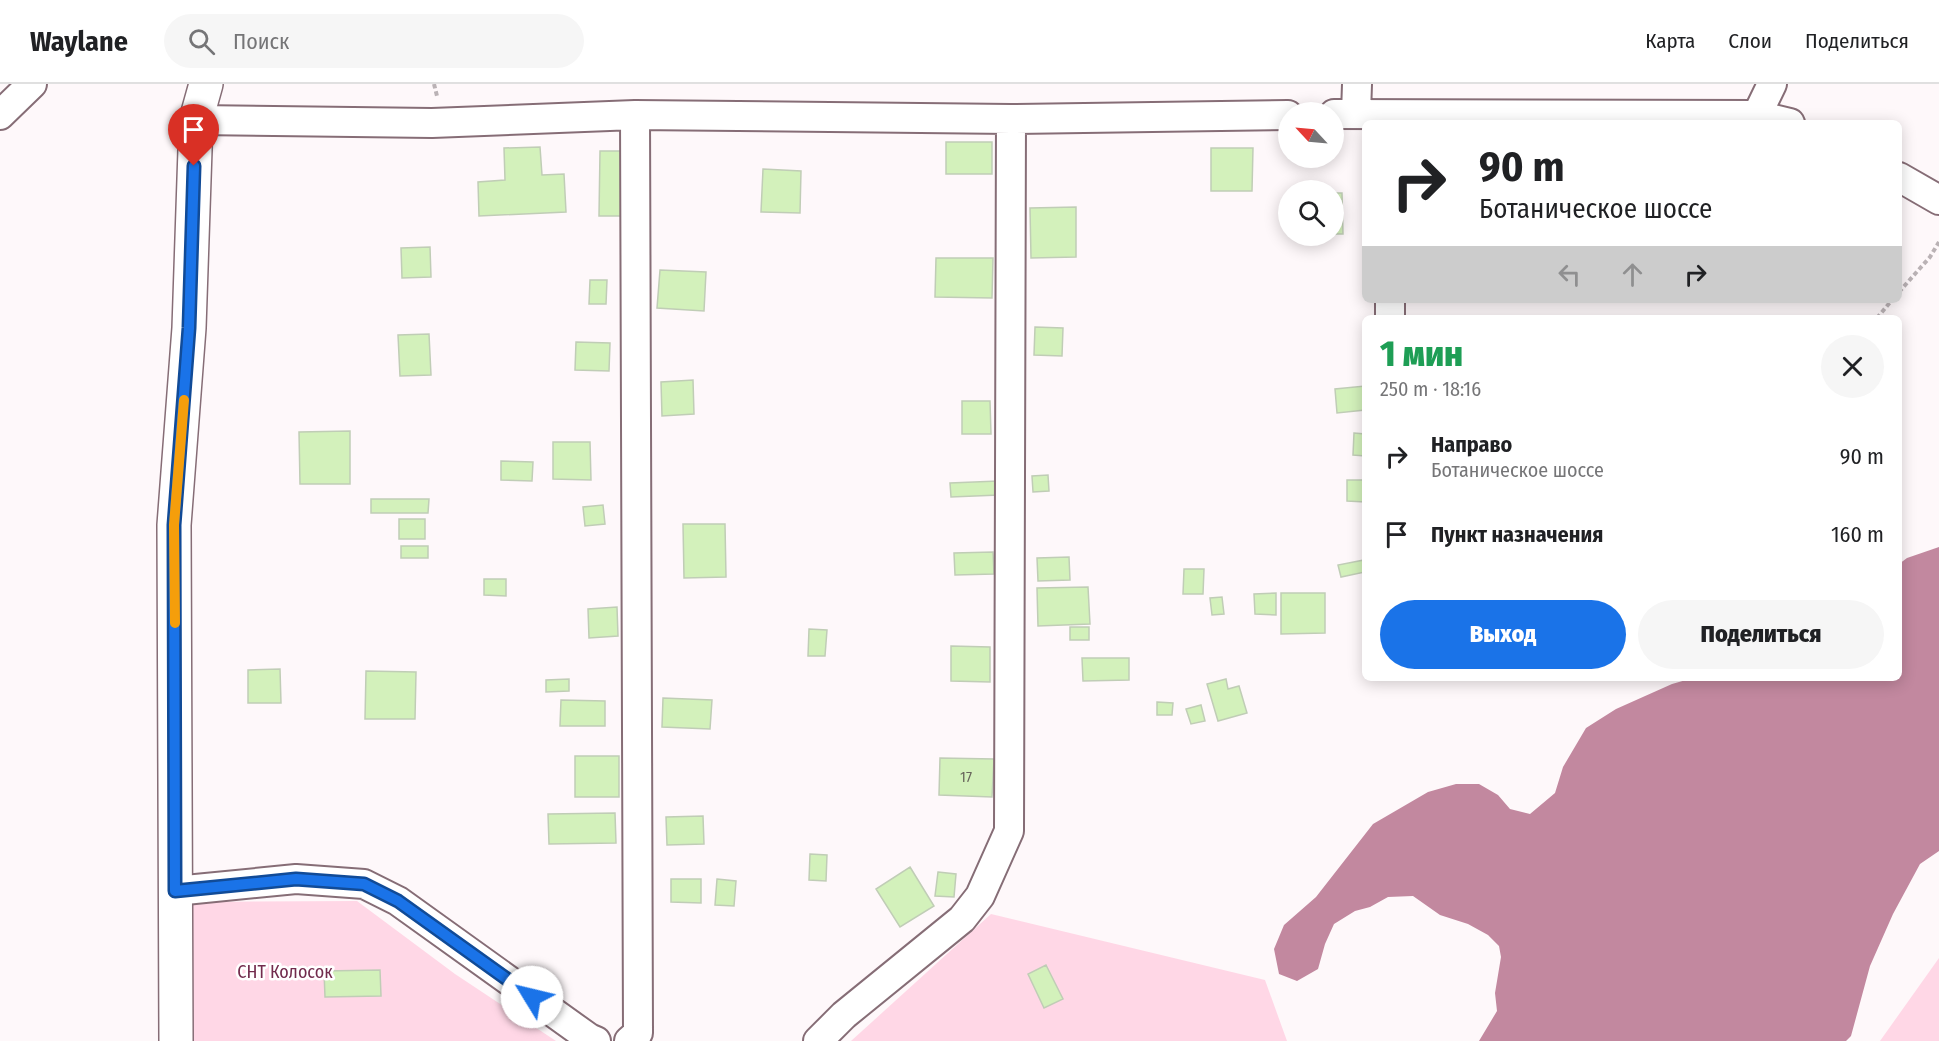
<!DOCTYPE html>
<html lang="ru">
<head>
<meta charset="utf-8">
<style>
	:root { --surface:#fff; --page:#f6f6f6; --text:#202124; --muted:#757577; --line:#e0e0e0; --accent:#1a73e8 }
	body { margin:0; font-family:"Fira Sans Condensed",sans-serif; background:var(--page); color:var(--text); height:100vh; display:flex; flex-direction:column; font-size:22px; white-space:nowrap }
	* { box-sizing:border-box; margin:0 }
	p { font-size:20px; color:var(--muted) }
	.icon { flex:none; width:33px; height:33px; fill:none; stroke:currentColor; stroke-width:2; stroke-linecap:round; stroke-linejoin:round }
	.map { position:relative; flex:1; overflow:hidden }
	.details { position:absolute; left:1362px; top:231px; width:540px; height:366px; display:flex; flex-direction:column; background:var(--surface); border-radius:9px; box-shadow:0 3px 15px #0003 }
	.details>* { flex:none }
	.top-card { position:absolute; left:1362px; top:36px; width:540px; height:183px; border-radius:9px; box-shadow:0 3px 15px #0003; background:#fff; color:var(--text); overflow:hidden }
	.needle { width:39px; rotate:296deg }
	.tools { position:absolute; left:1278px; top:18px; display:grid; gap:12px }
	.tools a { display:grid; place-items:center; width:66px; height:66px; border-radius:50%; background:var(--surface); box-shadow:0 3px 15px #0003; font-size:30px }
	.pin { position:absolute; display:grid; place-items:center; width:51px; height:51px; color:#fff; margin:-62px -26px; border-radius:50% 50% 50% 0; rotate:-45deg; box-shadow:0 0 6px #0007 }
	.pin .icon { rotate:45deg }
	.me { position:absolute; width:66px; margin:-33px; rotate:306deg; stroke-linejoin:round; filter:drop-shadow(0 0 4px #0008) }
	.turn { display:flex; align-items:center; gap:21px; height:126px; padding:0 18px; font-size:27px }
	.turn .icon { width:78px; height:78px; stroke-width:2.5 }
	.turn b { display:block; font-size:42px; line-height:51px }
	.lanes { display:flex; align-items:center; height:57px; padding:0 18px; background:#0003; justify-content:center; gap:30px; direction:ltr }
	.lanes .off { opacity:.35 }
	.round { display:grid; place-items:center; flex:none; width:63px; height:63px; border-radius:32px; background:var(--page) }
	.head { display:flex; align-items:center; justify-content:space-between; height:102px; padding:0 18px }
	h1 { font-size:36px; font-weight:800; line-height:45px; color:#1e9e55 }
	.button { display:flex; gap:12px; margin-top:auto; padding:12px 18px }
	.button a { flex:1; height:69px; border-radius:36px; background:var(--accent); color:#fff; font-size:24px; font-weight:800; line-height:69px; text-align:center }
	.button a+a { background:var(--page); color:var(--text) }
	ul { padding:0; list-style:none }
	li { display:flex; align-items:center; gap:18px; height:78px; padding:0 18px }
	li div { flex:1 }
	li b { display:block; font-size:22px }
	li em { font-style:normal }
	header { display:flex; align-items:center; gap:36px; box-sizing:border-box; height:84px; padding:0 30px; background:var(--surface); border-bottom:2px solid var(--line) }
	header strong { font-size:28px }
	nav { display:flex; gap:33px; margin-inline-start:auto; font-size:21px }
	.search { width:420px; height:54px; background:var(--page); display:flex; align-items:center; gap:15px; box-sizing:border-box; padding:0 21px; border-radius:33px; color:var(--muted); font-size:22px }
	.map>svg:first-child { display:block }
</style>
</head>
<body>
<header>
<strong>Waylane</strong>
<div class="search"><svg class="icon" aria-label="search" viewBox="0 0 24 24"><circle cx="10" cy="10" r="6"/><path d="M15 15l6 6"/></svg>Поиск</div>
<nav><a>Карта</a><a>Слои</a><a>Поделиться</a></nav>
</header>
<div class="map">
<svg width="1939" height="957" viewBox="0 0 1939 957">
	<rect width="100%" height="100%" fill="#fef8fa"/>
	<path fill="#ffd7e6" d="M357,817l98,73 101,67h-366l-3,-139z
		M991,830l274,66 22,61h-436z
		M1939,874v83h-59z"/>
	<path fill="#c2889f" d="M1939,463v304l-19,13 -27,50 -23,52 -19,70 -5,5h-367l18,-30 -2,-18 6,-36 -2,-11 -11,-11 -20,-11 -28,-9 -27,-19 -25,1 -18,10 -15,4 -21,13 -9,20 -7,25 -21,12 -18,-7 -5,-25 10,-24 32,-28 57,-73 55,-32 28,-8h23l19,11 12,14 20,5 25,-21 8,-26 23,-39 30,-19 56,-25 21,-6h206v-114l8,-6z"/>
	<path fill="#d3f1bb" stroke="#c0cdb6" stroke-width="1.5" d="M946,58h46v32h-46z
		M540,63l2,28 22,-1 2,38 -87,4 -1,-34 27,-2 -1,-32z
		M1211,64h42l-1,43h-41z
		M600,67h23l-1,65h-23z
		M763,85l38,2 -1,42 -39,-1z
		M1334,109h8l1,41h-9z
		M1076,123v50l-45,1 -1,-50z
		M430,163l1,30 -29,1 -1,-30z
		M936,174h57l-1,40 -57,-1z
		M660,186l46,2 -2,39 -47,-3z
		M590,196h17l-1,24h-17z
		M1035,243l28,1 -1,28 -28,-1z
		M429,250l2,41 -31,1 -2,-41z
		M576,258l34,1 -1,28 -34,-1z
		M693,296l1,34 -32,2 -1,-34z
		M1365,302v24l-28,3 -2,-24z
		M962,317h28l1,33h-29z
		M350,347v53h-50l-1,-52z
		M1354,349l11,1v22l-12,-1z
		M553,358h37l1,38 -38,-1z
		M501,377l32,1 -1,19 -31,-1z
		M1048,391l1,16 -16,1 -1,-16z
		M1347,396h18v22l-18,-1z
		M998,397l1,14 -48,2 -1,-14z
		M371,415h58l-1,14h-57z
		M603,421l2,19 -20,2 -2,-19z
		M399,435h26v20h-26z
		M683,440h42l1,53 -42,1z
		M401,462h27v12h-27z
		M993,468l1,22 -39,1 -1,-22z
		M1069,473l1,23 -32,1 -1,-23z
		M1364,476l1,12 -24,5 -3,-12z
		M1184,485h20l-1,25h-20z
		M484,495h22v17l-22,-1z
		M1088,503l2,37 -52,2 -1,-38z
		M1276,509v22l-21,-1 -1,-20z
		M1281,509h44v40l-44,1z
		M1222,513l2,17 -12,1 -2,-17z
		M617,523l1,29 -29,2 -1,-29z
		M1070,543h19v13h-19z
		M809,545l18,1 -2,26h-17z
		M951,562l39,1v35l-39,-1z
		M1082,574h47v22l-46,1z
		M280,585l1,34h-33v-33z
		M366,587l50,1 -1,47h-50z
		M569,595v12l-23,1v-12z
		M1226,595l2,10 11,-3 8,27 -29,8 -11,-37z
		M663,614l49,2 -2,29 -48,-2z
		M561,616l44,1v25h-45z
		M1157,618l16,1 -1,12h-15z
		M1201,621l4,16 -14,3 -5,-15z
		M575,672h44v41h-44z
		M940,674l54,1 -2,38 -53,-2z
		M615,729l1,30 -67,1 -1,-30z
		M703,732l1,28 -37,1 -1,-28z
		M810,770l17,1 -1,26 -17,-1z
		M910,783l24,39 -34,21 -24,-38z
		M938,788l18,2 -2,23 -19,-1z
		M671,795h30v24l-30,-1z
		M717,795l19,2 -2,25 -19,-1z
		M1046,881l17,34 -19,9 -16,-34z
		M380,886l1,26 -56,1 -1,-26z"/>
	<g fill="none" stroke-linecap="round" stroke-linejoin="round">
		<defs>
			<path id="minor" d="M1334,30l423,1 33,8
				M1356,30l1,-30
				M0,31l32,-31
				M1757,31l15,-31
				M196,36l236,3 203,-8 376,4 277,-4
				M1899,93l40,23
				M1390,216v18
				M175,807l121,-12 68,5 34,17 191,137 7,3
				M629,957l9,-8 -3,-918
				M818,957l26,-26 118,-96 18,-23 29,-65 2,-712"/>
			<path id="tertiary" d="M176,957l-2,-516 15,-197 7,-208 10,-36"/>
		</defs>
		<use href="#minor" stroke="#866d76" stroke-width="32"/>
		<use href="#tertiary" stroke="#866d76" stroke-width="36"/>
		<path stroke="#bab2b5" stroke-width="4" stroke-dasharray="4.5 3" stroke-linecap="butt" d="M434,0l3,12
			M1899,208l31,-35 9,-15
			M1877,234l15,-18"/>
		<use href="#minor" stroke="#fff" stroke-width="28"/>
		<use href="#tertiary" stroke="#fff" stroke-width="33"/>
	</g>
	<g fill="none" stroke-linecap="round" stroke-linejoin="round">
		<defs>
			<path id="route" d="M194,82l-5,162 -15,197 1,366 121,-12 68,5 34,17 134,96"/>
		</defs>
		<use href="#route" stroke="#114b97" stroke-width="15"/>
		<use href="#route" stroke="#1a73e8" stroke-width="10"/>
		<path stroke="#f59e0b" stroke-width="10" d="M175,539l-1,-98 10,-125"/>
	</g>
	<g text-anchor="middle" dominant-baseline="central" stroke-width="5" stroke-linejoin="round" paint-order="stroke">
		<g font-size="15" fill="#68675c">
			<text x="966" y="693">17</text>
		</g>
		<g font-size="18" fill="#722b4d" stroke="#fff">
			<text x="285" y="888">СНТ Колосок</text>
		</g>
	</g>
</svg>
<div class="tools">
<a><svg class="needle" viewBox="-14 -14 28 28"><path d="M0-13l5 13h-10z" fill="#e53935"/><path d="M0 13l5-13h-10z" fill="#757577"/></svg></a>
<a><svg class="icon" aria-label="search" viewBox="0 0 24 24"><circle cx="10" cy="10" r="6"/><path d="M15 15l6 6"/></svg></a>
</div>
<div class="pin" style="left:194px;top:82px;background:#d93025"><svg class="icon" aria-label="arrive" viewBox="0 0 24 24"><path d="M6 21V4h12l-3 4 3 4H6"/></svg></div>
<svg class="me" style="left:532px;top:913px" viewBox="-20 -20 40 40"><circle r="19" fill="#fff"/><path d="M0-13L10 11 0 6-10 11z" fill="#1a73e8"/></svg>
<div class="top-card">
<div class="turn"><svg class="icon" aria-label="right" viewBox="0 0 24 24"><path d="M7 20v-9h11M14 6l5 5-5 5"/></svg><div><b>90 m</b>Ботаническое шоссе</div></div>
<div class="lanes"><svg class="icon off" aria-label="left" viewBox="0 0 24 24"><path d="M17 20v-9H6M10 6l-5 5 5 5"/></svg><svg class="icon off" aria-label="ahead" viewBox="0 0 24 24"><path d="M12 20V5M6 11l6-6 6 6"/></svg><svg class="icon" aria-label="right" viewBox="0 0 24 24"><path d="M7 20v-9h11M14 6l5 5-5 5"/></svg></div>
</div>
<section class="details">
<div class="head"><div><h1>1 мин</h1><p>250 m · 18:16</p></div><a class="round"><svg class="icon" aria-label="close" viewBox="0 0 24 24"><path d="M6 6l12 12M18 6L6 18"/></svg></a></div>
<ul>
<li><svg class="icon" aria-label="right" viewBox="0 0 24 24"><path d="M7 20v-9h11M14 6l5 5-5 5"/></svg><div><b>Направо</b><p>Ботаническое шоссе</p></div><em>90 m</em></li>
<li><svg class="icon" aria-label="arrive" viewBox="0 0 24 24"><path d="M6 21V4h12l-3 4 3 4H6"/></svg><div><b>Пункт назначения</b></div><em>160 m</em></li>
</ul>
<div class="button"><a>Выход</a><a>Поделиться</a></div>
</section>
</div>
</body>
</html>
